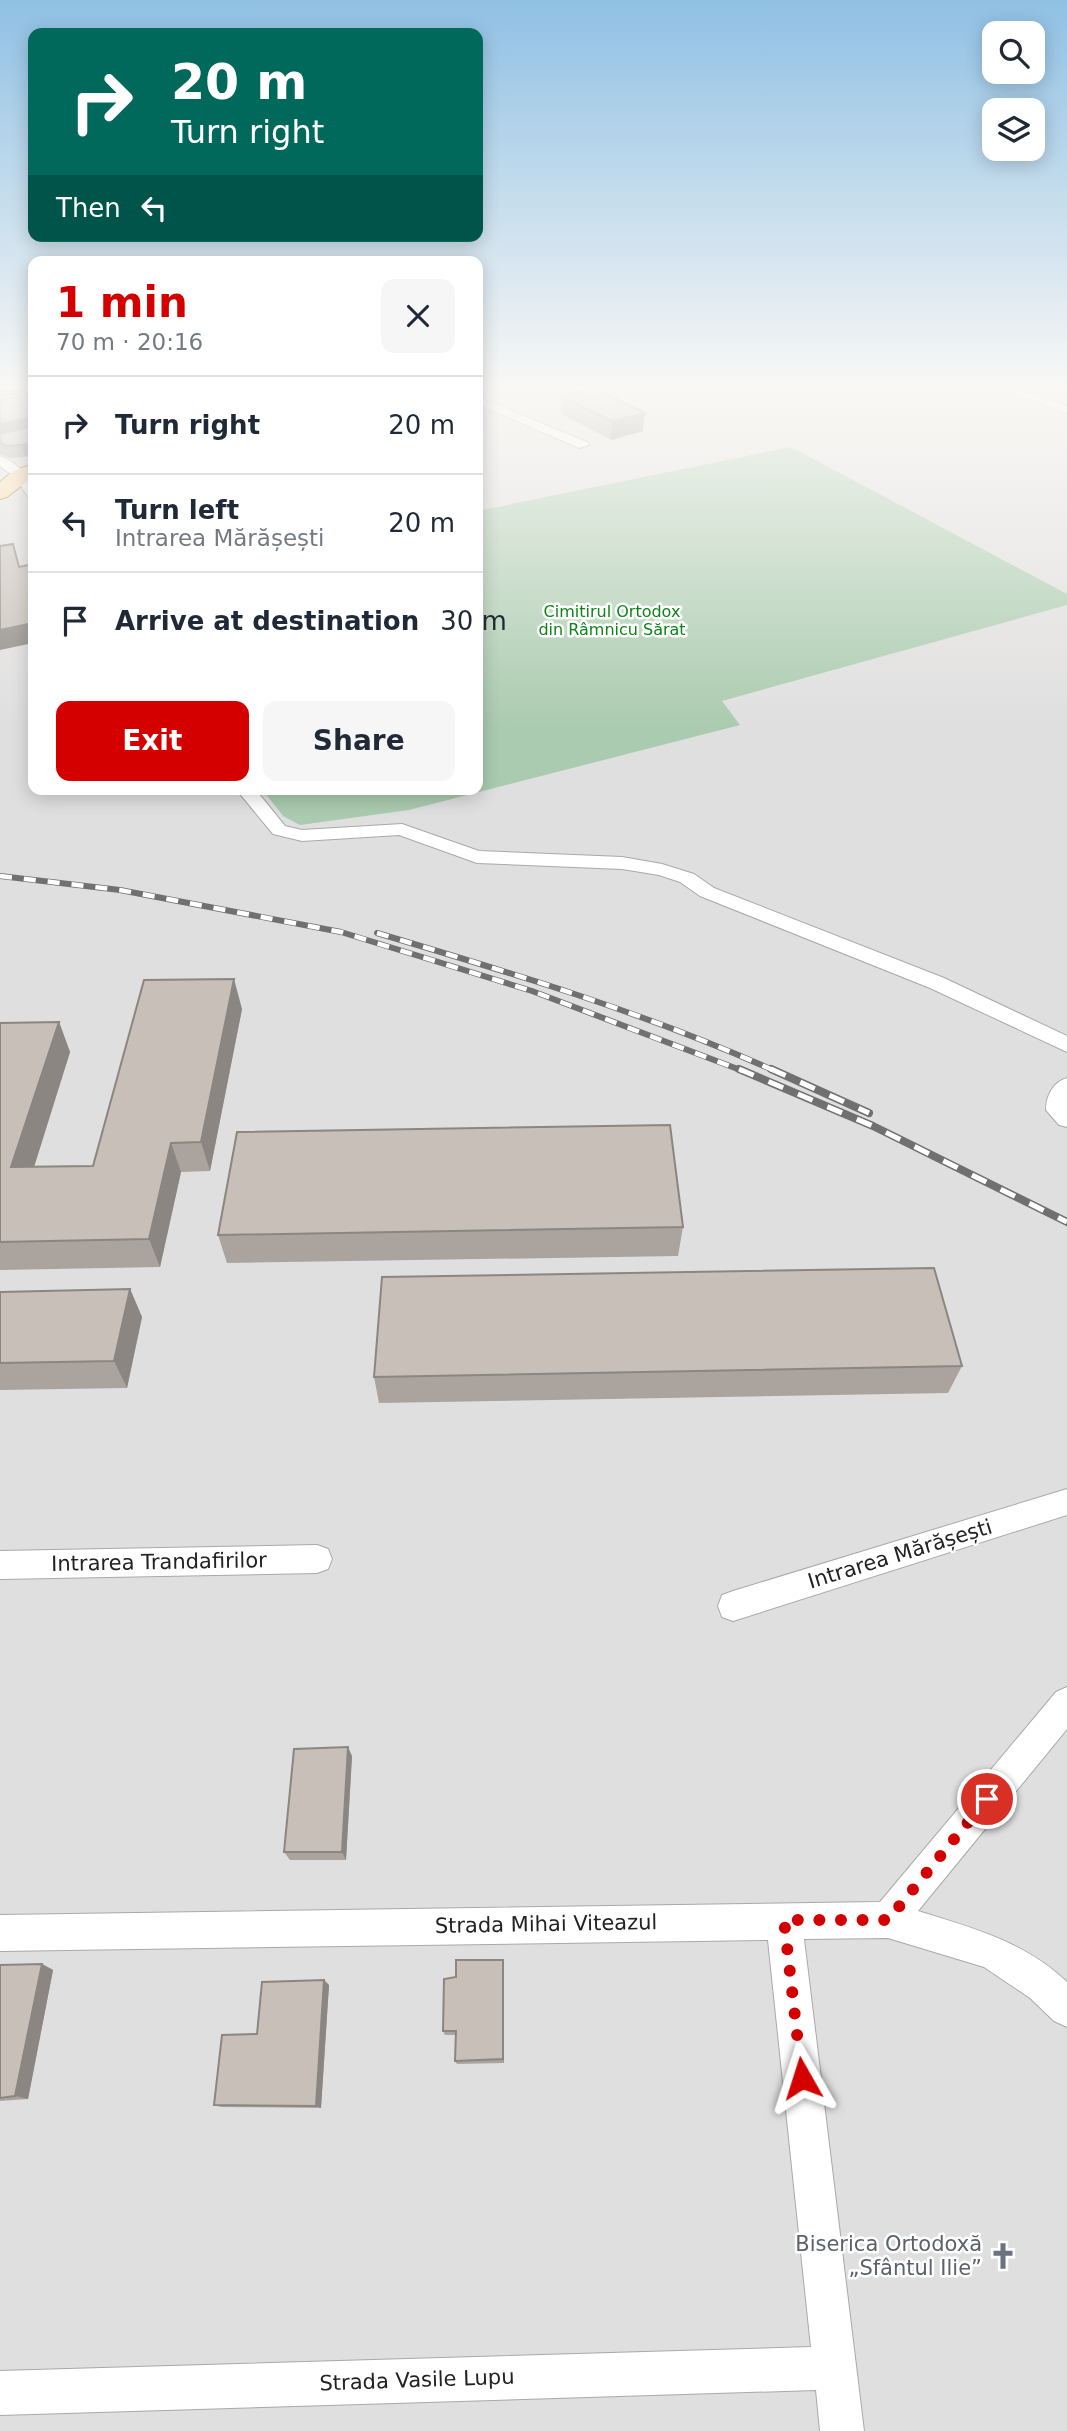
<!DOCTYPE html>
<html lang="en">
<head>
<meta charset="utf-8">
<style>
	:root { --surface:#fff; --page:#f6f6f7; --text:#1f2937; --muted:#747a83; --line:#e0e1e3; --accent:#d40000 }
	body { margin:0; font-family:"DejaVu Sans",sans-serif; background:var(--page); color:var(--text); height:100vh; display:flex; flex-direction:column; font-size:26px; white-space:nowrap }
	* { box-sizing:border-box; margin:0 }
	p { font-size:23px; color:var(--muted) }
	.icon { flex:none; width:38px; height:38px; fill:none; stroke:currentColor; stroke-width:2; stroke-linecap:round; stroke-linejoin:round }
	.map { position:relative; flex:1; overflow:hidden }
	.sheet { position:absolute; left:28px; top:256px; width:455px; height:539px; display:flex; flex-direction:column; background:var(--surface); border-radius:14px; box-shadow:0 4px 18px #0003 }
	.sheet>* { flex:none }
	.hud { position:absolute; left:28px; top:28px; width:455px; height:214px; border-radius:14px; box-shadow:0 4px 18px #0003; background:#00695c; color:#fff; overflow:hidden }
	.tools { position:absolute; left:982px; top:21px; display:grid; gap:14px }
	.tools a { display:grid; place-items:center; width:63px; height:63px; border-radius:14px; background:var(--surface); box-shadow:0 4px 18px #0003; font-size:35px }
	.pin { position:absolute; display:grid; place-items:center; width:60px; height:60px; color:#fff; margin:-30px; border:4px solid #fff; border-radius:50%; box-shadow:0 2px 7px #0007 }
	.me { position:absolute; width:77px; margin:-38px; rotate:354deg; stroke-linejoin:round; filter:drop-shadow(0 0 5px #0008) }
	.turn { display:flex; align-items:center; gap:24px; height:147px; padding:0 28px; font-size:32px }
	.turn .icon { width:91px; height:91px; stroke-width:2.5 }
	.turn b { display:block; font-size:49px; line-height:60px }
	.then { display:flex; align-items:center; height:66px; padding:0 28px; background:#0003; gap:14px; font-size:26px }
	.round { display:grid; place-items:center; flex:none; width:74px; height:74px; border-radius:14px; background:var(--page) }
	.head { display:flex; align-items:center; justify-content:space-between; height:119px; padding:0 28px }
	h1 { font-size:42px; font-weight:700; line-height:52px; color:var(--accent) }
	.primary-button { display:flex; gap:14px; margin-top:auto; padding:14px 28px }
	.primary-button a { flex:1; height:80px; border-radius:14px; background:var(--accent); color:#fff; font-size:28px; font-weight:700; line-height:80px; text-align:center }
	.primary-button a+a { background:var(--page); color:var(--text) }
	ul { padding:0; list-style:none }
	li { display:flex; align-items:center; gap:21px; height:98px; padding:0 28px; border-top:2px solid var(--line) }
	li div { flex:1 }
	li b { display:block; font-size:26px }
	li em { font-style:normal }
	.map>svg:first-child { display:block }
</style>
</head>
<body>
<div class="map">
<svg width="1067" height="2431" viewBox="0 0 1067 2431">
	<rect width="100%" height="100%" fill="#f2efe9"/>
	<path fill="#e0dfdf" d="M0,389h33v400h445v-400h589v2042h-1067z"/>
	<path fill="#aacbaf" d="M791,447l276,147v11l-345,96 18,24 -331,85 -109,15 -17,-9 -21,-27h216v-278z"/>
	<g fill="none" stroke-linecap="round" stroke-linejoin="round">
		<defs>
			<path id="street" d="M1001,389h17l49,17v7z
				M478,397l109,45 2,3 -10,3 -101,-44z
				M0,456c18,7 33,22 33,42l-5,-1 -12,-19 -16,-12z
				M236,789h19l30,37 17,4 100,-6 77,27 143,6 40,7 32,10 20,14 230,90 123,58v16l-137,-64 -230,-92 -20,-14 -21,-7 -37,-6 -145,-6 -78,-28 -97,6 -29,-7z
				M1067,1078v49l-8,-2 -13,-15c0,-14 7,-28 21,-32z
				M1067,1489v26l-334,106 -11,-4 -4,-11 4,-11 11,-4z
				M317,1545l11,4 4,10 -4,10 -11,4 -317,6v-28z
				M1067,1687v42l-149,182c55,17 107,31 149,71v45l-13,-6 -24,-23 -46,-31 -96,-29 -84,1 60,492h-44l-4,-41 -816,25v-44l811,-24 -43,-407 -768,11v-36l880,-13 176,-210z"/>
			<path id="primary" d="M33,464v13l-26,20 -7,2v-17l13,-11z"/>
		</defs>
		<use href="#street" stroke="#a9a9a9" stroke-width="2"/>
		<use href="#primary" stroke="#a06b00" stroke-width="2"/>
		<use href="#street" fill="#fff" fill-rule="evenodd"/>
		<use href="#primary" fill="#fcd6a4" fill-rule="evenodd"/>
		<defs>
			<path id="rail-far1" d="M0,876l120,14 221,42 191,59 211,80
				M377,933c135,40 269,80 398,138"/>
			<path id="rail" d="M739,1069l134,57 194,96
				M771,1069l98,44"/>
		</defs>
		<use href="#rail-far1" stroke="#707070" stroke-width="6"/>
		<use href="#rail" stroke="#707070" stroke-width="8"/>
		<use href="#rail-far1" stroke="#fff" stroke-width="4.5" stroke-dasharray="12" stroke-linecap="butt"/>
		<use href="#rail" stroke="#fff" stroke-width="5" stroke-dasharray="16" stroke-linecap="butt"/>
	</g>
	<path fill="#aba49e" d="M33,389v66l-8,2 -15,1 -10,-4v-54l30,-6z
		M561,396l82,35 -32,9 -50,-26z
		M242,1009l-32,162 -29,1 -21,95 -160,3v-247l59,-1 11,30 -36,114h59z
		M683,1227l-5,29 -451,7 -9,-28z
		M130,1289l12,28 -15,71 -127,2v-98z
		M962,1366l-14,27 -569,10 -5,-26z
		M352,1756l-6,104h-56l-6,-8z
		M42,1964l11,6 -25,129 -28,2v-136z
		M504,1966v97l-47,1 -2,-3 1,-26h-11l-2,-4 13,-54z
		M324,1980l5,5 -8,123 -100,-1 -7,-2 43,-71z"/>
	<path fill="#8b8681" d="M0,389h32v1l-32,8z
		M645,413l-2,18 -32,9 1,-19z
		M29,418l3,11 -32,8v-13z
		M33,442v13l-8,2 -4,-12z
		M33,623v20l-33,7v-20z
		M234,979l8,30 -32,162 -9,-29z
		M59,1022l11,30 -45,144 -14,-29z
		M171,1143l10,29 -21,95 -11,-28z
		M130,1289l12,28 -15,71 -13,-27z
		M348,1747l4,9 -6,104 -4,-8z
		M503,1960l1,6v97l-1,-4z
		M42,1964l11,6 -25,129 -13,-3z
		M324,1980l5,5 -8,123 -5,-2z"/>
	<path fill="#c7bfb8" stroke="#8b8681" stroke-width="2" d="M31,389h2v53l-12,3 -15,1 -6,-3v-9l32,-8 -3,-8 -29,6v-24l30,-6z
		M592,389h4l49,24 -33,8 -51,-25z
		M13,544l6,23 14,-3v59l-33,7v-84z
		M234,979l-33,163 -30,1 -22,96 -149,3v-219l59,-1 -48,145 82,-1 51,-186z
		M670,1125l13,102 -465,8 19,-103z
		M934,1268l28,98 -588,11 8,-100z
		M130,1289l-16,72 -114,2v-71z
		M348,1747l-6,105h-58l10,-103z
		M456,1960h47v99l-48,2 1,-30h-13l1,-52 12,-2z
		M42,1964l-27,132 -15,2v-133z
		M324,1980l-8,126 -102,-1 8,-70 35,-1 5,-52z"/>
	<linearGradient id="sky" x2="0" y2="1"><stop stop-color="#8fc0e4"/><stop offset="0.53" stop-color="#f9f8f5"/><stop offset="1" stop-color="#f9f8f5" stop-opacity="0"/></linearGradient>
	<rect width="1067" height="729" fill="url(#sky)"/>
	<g fill="none" stroke-linecap="round" stroke-linejoin="round">
		<path stroke="#d40000" stroke-width="12" stroke-dasharray="0 21.6" d="M802,2078l-18,-158h104l99,-121"/>
	</g>
	<defs>
		<symbol id="church-bare" viewBox="-9 -9 18 18"><path d="M-1.2-6h2.4v3.5h3.3v2.4h-3.3V6h-2.4V-.1h-3.3v-2.4h3.3Z" fill="#6b7280" stroke="#fff" stroke-width="2.5" paint-order="stroke"/></symbol>
	</defs>
	<g fill-rule="evenodd">
		<use href="#church-bare" x="984" y="2237" width="38" height="38"/>
	</g>
	<g text-anchor="middle" dominant-baseline="central" stroke-width="5" stroke-linejoin="round" paint-order="stroke">
		<g font-size="16" fill="#0c8416" stroke="#fff">
			<text x="612" y="611">Cimitirul Ortodox<tspan x="612" dy="18">din Râmnicu Sărat</tspan></text>
		</g>
		<g font-size="21" fill="#222" stroke="#fff">
			<text transform="translate(900 1554) rotate(-17)">Intrarea Mărășești</text>
			<text transform="translate(159 1562) rotate(-1)">Intrarea Trandafirilor</text>
			<text transform="translate(546 1924) rotate(-1)">Strada Mihai Viteazul</text>
			<text transform="translate(417 2380) rotate(-2)">Strada Vasile Lupu</text>
		</g>
		<g font-size="21" fill="#5b616d" stroke="#fff" text-anchor="end">
			<text x="982" y="2244">Biserica Ortodoxă<tspan x="982" dy="24">„Sfântul Ilie”</tspan></text>
		</g>
	</g>
</svg>
<div class="tools">
<a><svg class="icon" aria-label="search" viewBox="0 0 24 24"><circle cx="10" cy="10" r="6"/><path d="M15 15l6 6"/></svg></a>
<a><svg class="icon" aria-label="layers" viewBox="0 0 24 24"><path d="M12 4l9 5-9 5-9-5zM3 14l9 5 9-5"/></svg></a>
</div>
<div class="pin" style="left:987px;top:1799px;background:#d93025"><svg class="icon" aria-label="arrive" viewBox="0 0 24 24"><path d="M6 21V4h12l-3 4 3 4H6"/></svg></div>
<svg class="me" style="left:802px;top:2078px" viewBox="-20 -20 40 40"><path d="M0-17L14 15 0 8-14 15z" fill="#d40000" stroke="#fff" stroke-width="4"/></svg>
<div class="hud">
<div class="turn"><svg class="icon" aria-label="right" viewBox="0 0 24 24"><path d="M7 20v-9h11M14 6l5 5-5 5"/></svg><div><b>20 m</b>Turn right</div></div>
<div class="then">Then<svg class="icon" aria-label="left" viewBox="0 0 24 24"><path d="M17 20v-9H6M10 6l-5 5 5 5"/></svg></div>
</div>
<section class="sheet">
<div class="head"><div><h1>1 min</h1><p>70 m · 20:16</p></div><a class="round"><svg class="icon" aria-label="close" viewBox="0 0 24 24"><path d="M6 6l12 12M18 6L6 18"/></svg></a></div>
<ul>
<li><svg class="icon" aria-label="right" viewBox="0 0 24 24"><path d="M7 20v-9h11M14 6l5 5-5 5"/></svg><div><b>Turn right</b></div><em>20 m</em></li>
<li><svg class="icon" aria-label="left" viewBox="0 0 24 24"><path d="M17 20v-9H6M10 6l-5 5 5 5"/></svg><div><b>Turn left</b><p>Intrarea Mărășești</p></div><em>20 m</em></li>
<li><svg class="icon" aria-label="arrive" viewBox="0 0 24 24"><path d="M6 21V4h12l-3 4 3 4H6"/></svg><div><b>Arrive at destination</b></div><em>30 m</em></li>
</ul>
<div class="primary-button"><a>Exit</a><a>Share</a></div>
</section>
</div>
</body>
</html>
